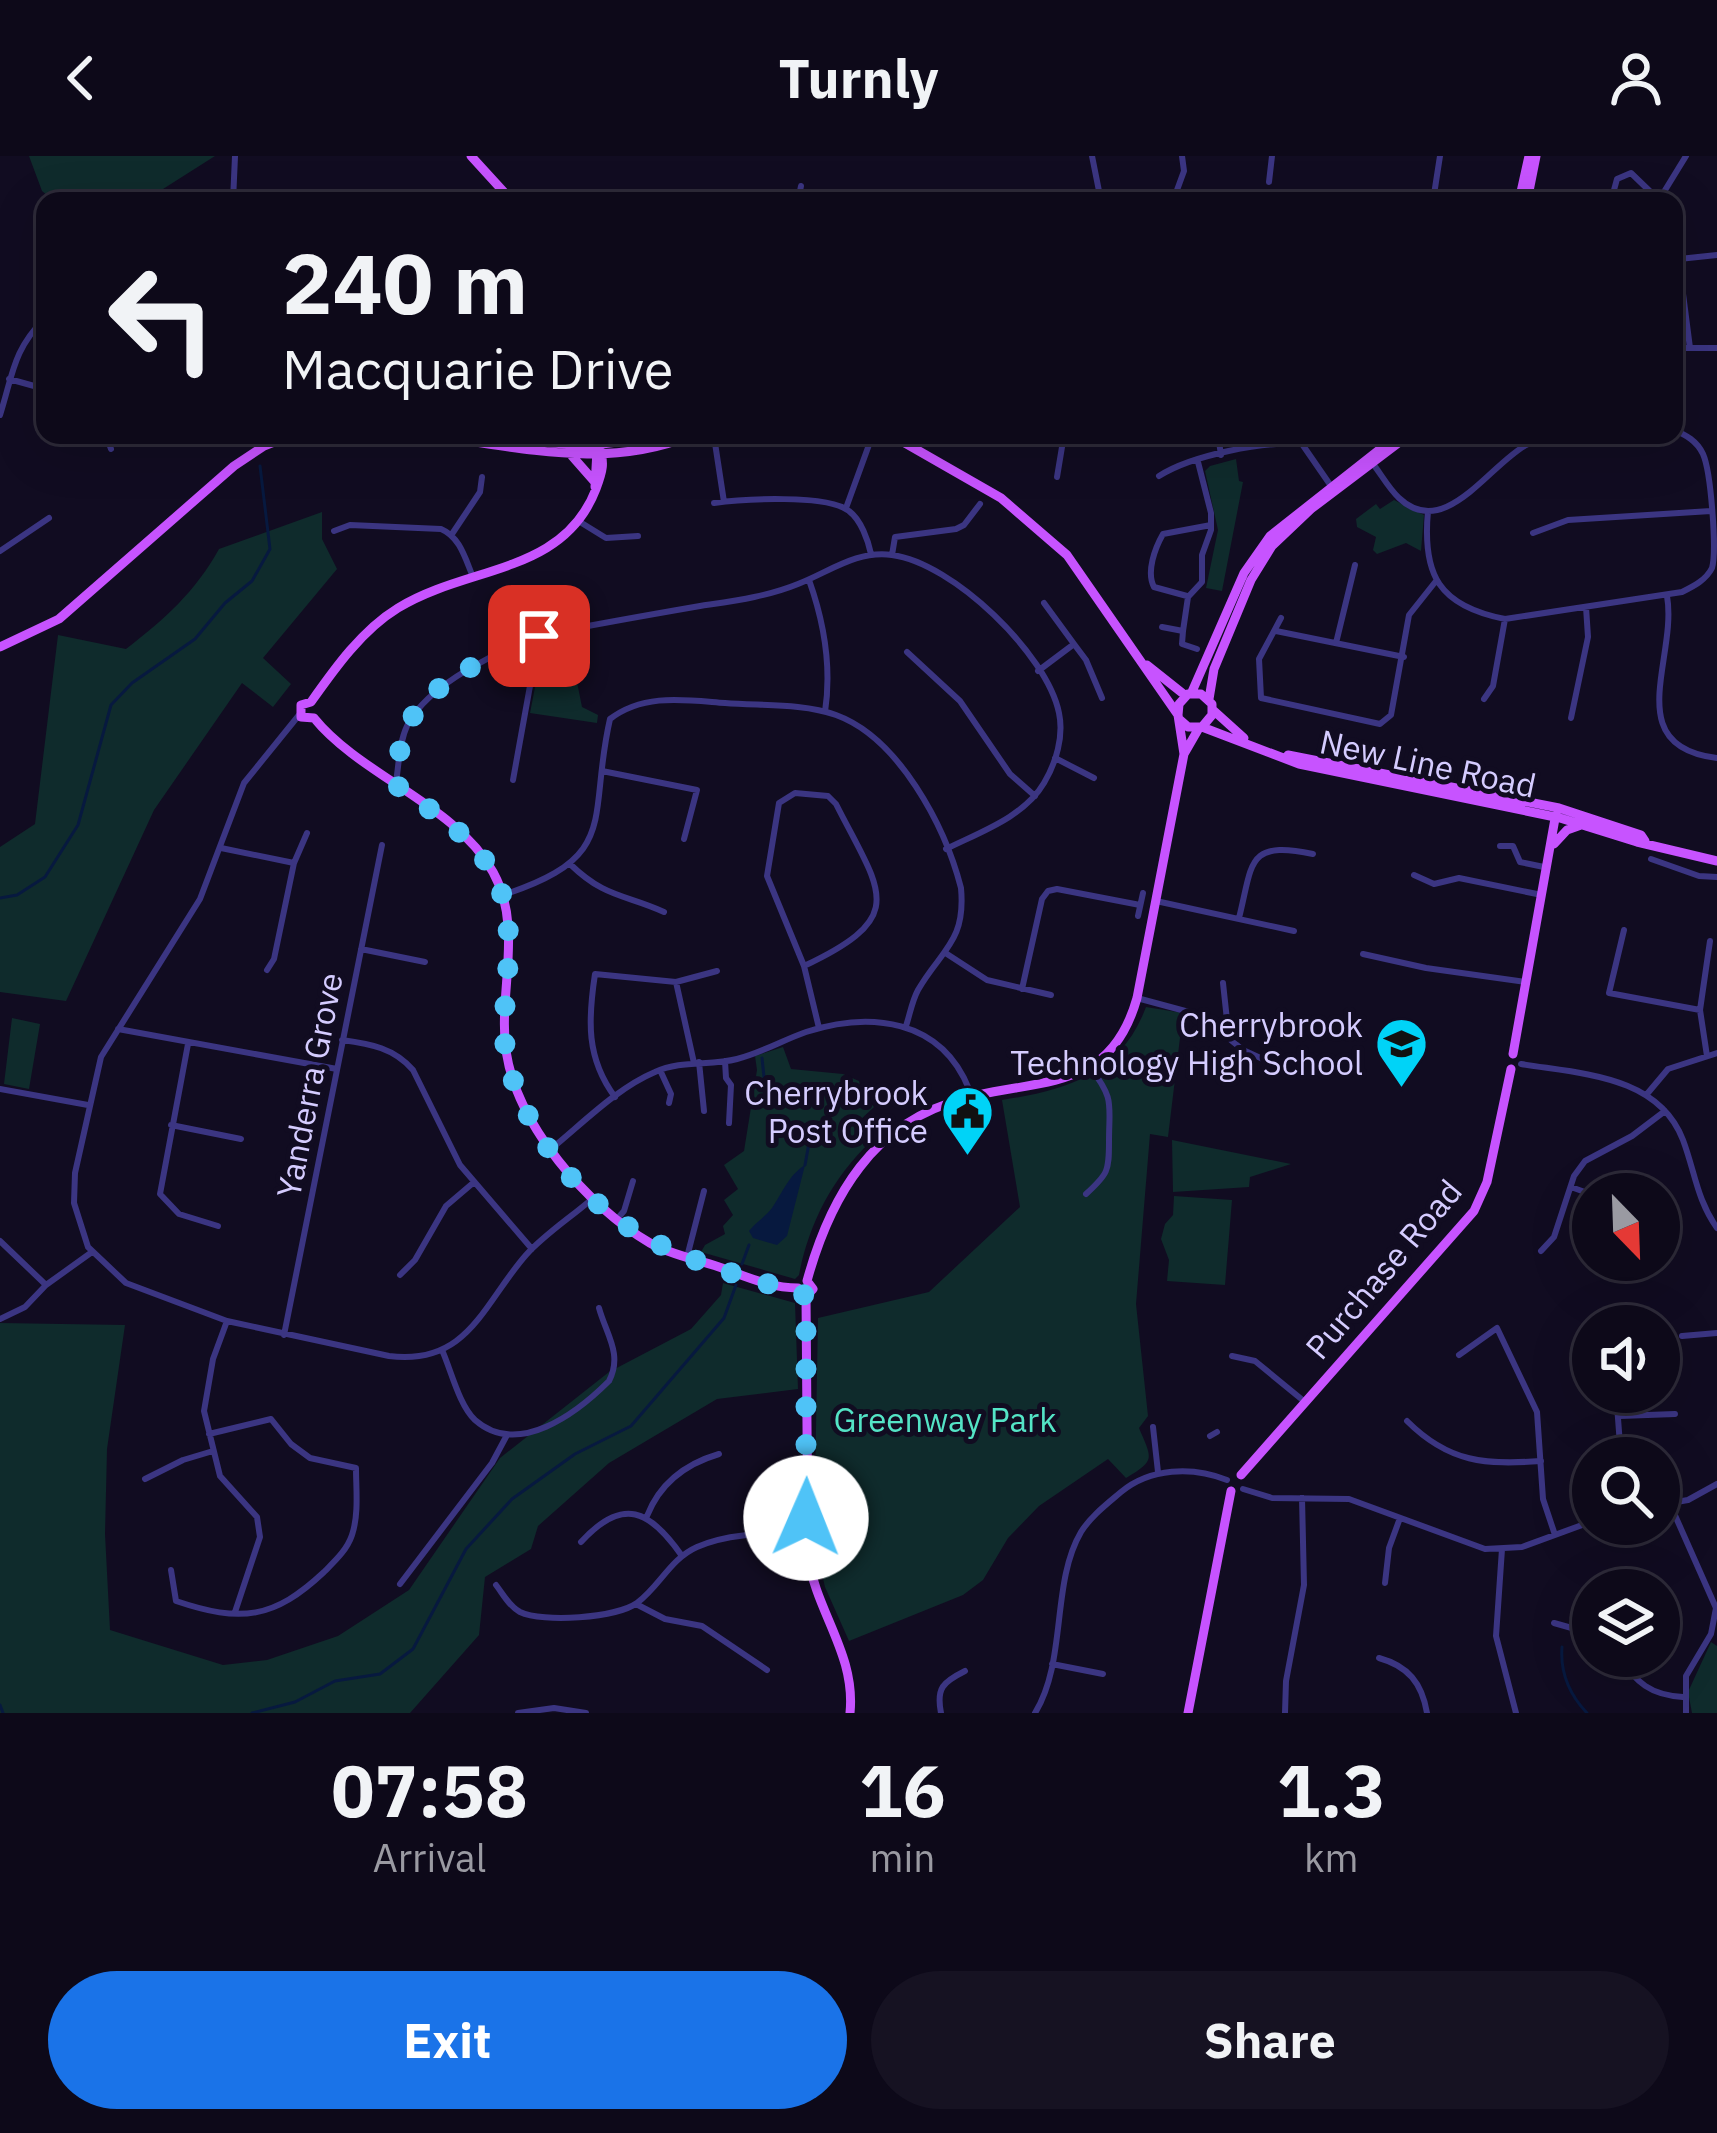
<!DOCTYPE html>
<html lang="en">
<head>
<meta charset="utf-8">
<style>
	:root { --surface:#0d0919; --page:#161222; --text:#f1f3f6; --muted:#9a9aa2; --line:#2d2a38; --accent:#1a73e8 }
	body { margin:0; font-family:"IBM Plex Sans",sans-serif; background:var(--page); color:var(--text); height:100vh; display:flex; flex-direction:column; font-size:45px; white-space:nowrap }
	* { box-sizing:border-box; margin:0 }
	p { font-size:39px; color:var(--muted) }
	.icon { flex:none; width:66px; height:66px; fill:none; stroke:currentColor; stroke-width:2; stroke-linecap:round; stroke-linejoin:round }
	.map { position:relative; height:1557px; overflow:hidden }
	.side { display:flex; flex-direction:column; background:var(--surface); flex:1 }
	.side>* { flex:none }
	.banner { position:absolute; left:36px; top:36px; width:1647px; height:252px; border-radius:24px; box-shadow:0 12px 48px #0002,0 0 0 3px var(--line); background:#0d0919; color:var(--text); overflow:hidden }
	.needle { width:78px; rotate:157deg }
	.fabs { position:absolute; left:1572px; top:1017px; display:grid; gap:24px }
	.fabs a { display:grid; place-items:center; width:108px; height:108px; border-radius:50%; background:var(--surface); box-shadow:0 12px 48px #0002,0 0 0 3px var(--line); font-size:60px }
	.pin { position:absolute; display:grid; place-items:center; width:102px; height:102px; color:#fff; margin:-51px; border-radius:24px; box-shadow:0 6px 18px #0006 }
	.me { position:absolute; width:132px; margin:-66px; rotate:1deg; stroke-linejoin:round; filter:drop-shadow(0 0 9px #0008) }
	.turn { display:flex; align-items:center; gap:42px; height:252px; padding:0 48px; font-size:54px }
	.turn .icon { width:156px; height:156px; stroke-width:2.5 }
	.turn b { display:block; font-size:84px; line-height:102px }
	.eta { display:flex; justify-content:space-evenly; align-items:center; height:204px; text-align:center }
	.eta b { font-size:72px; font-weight:700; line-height:84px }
	.cta { display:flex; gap:24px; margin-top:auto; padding:24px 48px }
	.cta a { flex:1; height:138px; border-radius:72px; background:var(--accent); color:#fff; font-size:48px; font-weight:700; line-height:138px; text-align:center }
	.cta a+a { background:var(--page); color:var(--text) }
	header { display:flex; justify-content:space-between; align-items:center; height:156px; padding:0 48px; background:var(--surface); font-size:54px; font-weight:700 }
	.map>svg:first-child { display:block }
</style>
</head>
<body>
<header><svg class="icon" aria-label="back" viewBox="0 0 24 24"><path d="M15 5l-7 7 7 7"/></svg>Turnly<svg class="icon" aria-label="person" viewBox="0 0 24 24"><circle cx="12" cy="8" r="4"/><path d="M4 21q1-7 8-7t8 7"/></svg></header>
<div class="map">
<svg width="1717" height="1557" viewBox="0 0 1717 1557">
	<rect width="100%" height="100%" fill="#110c21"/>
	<path fill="#0f2b2c" d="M29,0h186l-52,33 5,12h-114l-12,-10z
		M1236,303l3,22 4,1 -21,109 -16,-3 12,-58 -13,-59 5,-5z
		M1394,344l30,15 -3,36 -15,-8 -29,11 -4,-4 3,-13 -19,-10 -1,-8 20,-15 4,5z
		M322,356v27l15,30 -74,89 28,26 -18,23 -31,-24 -88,127 -88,191 -66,-9v-145l35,-23 23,-189 68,14c39,-30 69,-57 93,-100z
		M568,481l14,70 16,8 -1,8 -67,-10 14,-72z
		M1146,851l37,6 -15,124 -18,-3 -14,170 12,112 -9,12c13,31 17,32 -13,50l-18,-19 -69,47 -31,32 -25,42 -20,15 -114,46 -24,-54 -11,-48 4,-221 111,-26 91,-85 -18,-107c65,-10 119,-26 144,-93z
		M12,862l28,6 -11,65 -25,-5z
		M783,891l8,22 52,5 16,7 3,13 12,13 -18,17 14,18c-38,37 -61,81 -71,133l-4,4 -94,-27 4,-7 20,-11 -2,-8 10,-11 -9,-15 14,-11 -14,-24 20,-14 13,-81 -2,-14z
		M1172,984l119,24 -41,13 -1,10 -76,5z
		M1174,1040l58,4 -7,85 -58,-4 2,-21 -8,-21 4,-15 8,-9z
		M723,1127l72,20 3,86 -81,10 -108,64 -71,63 -7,23 -46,28 -6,58 -69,78h-410v-390l125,2 -18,124 -2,85 5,96 113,35 44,-5 71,-24 71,-46 91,-132 109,-86 82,-43 30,-34z
		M1711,1486l6,4v67h-25l-4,-21z"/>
	<path fill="#07193f" d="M805,1009l-18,71 -10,9 -24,-7 -4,-7c7,-9 16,-14 23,-23 11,-16 16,-32 33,-43z"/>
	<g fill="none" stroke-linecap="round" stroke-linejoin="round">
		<path stroke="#07193f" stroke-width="3" d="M257,283l1,-4
			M0,742l17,-3 28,-18 33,-52 33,-120 21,-22 63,-44 30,-36 27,-22 18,-32 -10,-83
			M762,902l4,38 12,11
			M805,1009l6,-33
			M742,1108l7,-19
			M1562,1491c-2,26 8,48 25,66
			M0,1549l3,8
			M252,1557l43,-11 40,-21 45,-7 33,-25 53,-100 46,-50 63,-45 56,-28 93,-108 12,-33"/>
		<path stroke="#3b3582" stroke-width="6" d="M1092,0l9,45
			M1269,26l3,-26
			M234,40l68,5
			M1102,40l23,5
			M1659,44l27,-44
			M233,45l2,-45
			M798,45l3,-15
			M1173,45l11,-30 -2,-15
			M1433,45l7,-45
			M1611,45l6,-22 14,-6 29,28
			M1674,68l16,124
			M1679,103l38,-4
			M1674,192h43
			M9,223l36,10
			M0,259c13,-41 13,-65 45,-97
			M106,279l5,14
			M843,279l27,7 -24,66
			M1218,279l3,20
			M715,287l9,59
			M1370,304c10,12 18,28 29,38 46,44 92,-36 129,-54 17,-8 38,-7 57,-9
			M1159,320c33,-21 105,-35 143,-32l29,42
			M1057,321l7,-42
			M714,347c27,-4 114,-9 135,8 12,9 19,29 22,43
			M1428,355c-6,64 11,95 77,108l177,-27c12,-6 24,-12 30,-24 5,-17 -1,-96 -9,-114 -6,-13 -17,-19 -29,-24
			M580,366l26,16 32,-2
			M334,375l16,-6 91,4c19,8 24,29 32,48
			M1533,377l35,-13 143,-9
			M452,378l28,-42 2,-15
			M0,395l49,-33
			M892,399l3,-18 61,-8 8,-4 16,-21
			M809,424c15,42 23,86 16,132
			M1187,440l-33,-9c-8,-15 1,-39 9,-53l48,-9
			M1667,440c11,62 -48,150 50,162
			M1188,441l14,-15v-27l9,-25v-17l-13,-51
			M1044,447l30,41
			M1281,462l-22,41 2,39 119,26 11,-9 18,-100 27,-34
			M1162,471l21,4 5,-34
			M1183,475l-1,13 15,5
			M1276,475l128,26
			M1336,487l19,-78
			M907,496l53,49 50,73 25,22
			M1038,515l36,-27 12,16 16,38
			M1484,543l9,-13 12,-67
			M299,559l-55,68 -44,116 -99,158 -26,116 -1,30 14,44 38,36 101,38 162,35c79,10 94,-52 137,-101 19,-21 44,-37 66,-56
			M1571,562l17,-81 -2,-30
			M1055,602l39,20
			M602,615l95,19 -13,49
			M513,624l26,-144
			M396,626c3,-18 3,-39 11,-56 21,-43 95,-77 139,-92 51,-10 102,-19 154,-28 33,-5 66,-9 98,-22 31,-12 59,-34 94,-29 61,8 155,99 167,158 5,23 -3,50 -15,70 -20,34 -64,49 -98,66
			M1500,690h13l7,16 24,5
			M221,692l73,15
			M1651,703l48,17 18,1
			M570,708c35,34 54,30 94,48
			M1414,719l20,9 25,-6 83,17
			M503,739c119,-39 84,-76 107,-176 34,-26 75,-19 115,-16 35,3 78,0 111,12 63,23 109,111 125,173 5,54 -20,62 -43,102 -6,11 -8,24 -12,36
			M1156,745l138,30
			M1138,760l5,-23
			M1239,762c14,-55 7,-78 74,-64
			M1624,774l-15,63 91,17
			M361,793l64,13
			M947,798l40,26 64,15
			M1363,798l63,14 100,14
			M804,810c106,-50 77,-73 32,-162l-8,-8 -33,-3 -16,10 -12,73 37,90 15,62
			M267,814l7,-11 20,-96 13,-30
			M676,826l18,81
			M1022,833l20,-90 6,-8 9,-2 83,16
			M1137,842l63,17 43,35 33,15
			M1218,872l9,-8 -4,-37
			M118,873l219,40
			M342,884c29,4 52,8 71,30l47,95 72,84
			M188,888l-28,150 19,20 39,12
			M1707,900l-7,-46 10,-69
			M725,905l1,17 5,7 -2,38
			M699,906l5,49
			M1521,908c60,10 137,11 162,76 12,32 14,60 34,88
			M660,914l11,24 -2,9
			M0,933l88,16
			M1647,938l21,-25 49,-16
			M615,941c-29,-39 -27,-77 -20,-123l81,8 41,-11
			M171,969l70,14
			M551,993c32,-26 66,-61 104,-77 26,-12 55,-6 82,-13 24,-6 46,-19 69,-27 64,-21 135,-13 163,57
			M1571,1031l22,8
			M1086,1038c22,-20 23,-23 23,-52 0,-39 6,-42 -19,-75
			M617,1063l7,-8 9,-30
			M0,1085l46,44
			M1541,1095l13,-14 20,-61 11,-15 47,-25 33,-25
			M687,1101l17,-66
			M400,1119l15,-15 31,-54 27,-23
			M0,1163l25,-12 21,-22 46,-33
			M227,1165l-14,38 -9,52 16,65 37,41 3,20 -25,75
			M1593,1167v3
			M284,1179l98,-490
			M1682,1180l35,-3
			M442,1194c9,20 17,55 33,70 43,38 102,-7 134,-39 14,-27 -3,-47 -10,-73
			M1459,1199l38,-27 40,84 6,87 12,36
			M1232,1200l23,5 50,41
			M1616,1236l5,66
			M1620,1260l55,-2
			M1407,1265c42,42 79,44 134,40
			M1153,1271l5,45
			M1210,1280l7,-4
			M145,1323l38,-19 30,-9
			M1243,1333l29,9 77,1 136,50 37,-2 71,-26
			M1670,1348l46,104 -5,26 -25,42v37
			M1659,1349l29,-5 29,-16
			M647,1360c13,-33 38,-52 72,-62
			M581,1386c42,-46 69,-32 101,14
			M1502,1393l-6,87 20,77
			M171,1414l5,31c65,22 98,18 148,-29 11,-11 23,-22 28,-37 7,-21 4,-46 4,-67l-46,-10 -19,-14 -20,-25 -62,15
			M1385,1427l4,-35 11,-30
			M400,1428l92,-121 15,-28
			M496,1429c7,9 13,21 24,27 23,11 96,6 117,-9 23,-17 33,-44 60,-56 35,-15 73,-13 110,-14
			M636,1448l29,15 37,7 65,44
			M1554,1467l39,11
			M1618,1500c19,27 32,39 65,41
			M1379,1502c29,8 43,25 48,55
			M1052,1508l51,10
			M518,1557l36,-5 32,5
			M941,1557c-5,-25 2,-31 24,-42
			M1035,1557c32,-52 16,-130 46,-181 10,-16 26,-28 40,-40 29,-24 71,-26 106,-12
			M1285,1557l1,-32 18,-96 -2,-87"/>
		<path stroke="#c753ff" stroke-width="9" d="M471,0l41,45
			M1519,45l10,-45
			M1527,45l9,-45
			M423,279c92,10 179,37 269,0
			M891,279l110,63 66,57 111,160 6,39
			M461,283l12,-3 114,10 83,-11
			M572,300l22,25
			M595,331l2,-37
			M0,491l59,-28 175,-153 30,-20 28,-11
			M1147,509l39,31
			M1191,538l53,-121 26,-37 128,-101
			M1209,543l5,-30 37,-89 21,-34 39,-37 98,-74
			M1213,554l31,28
			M1178,559l1,-11 9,-10h13l11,10v11l-10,12h-14l-8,-7
			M314,562c47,58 142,87 179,154 31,56 5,119 13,179 11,74 81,155 144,192 21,12 46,16 69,24 26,9 51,21 79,21
			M314,562l-13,-1v-12l10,-3c24,-34 51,-72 87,-94 70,-43 165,-33 198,-119 6,-16 10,-27 2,-44
			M1202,571l97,37 261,54 77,24 80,19
			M1288,599l271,53 82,27 4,6
			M1554,688l13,-14 14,-5
			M1513,898l43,-241
			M978,939c72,-16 134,-8 159,-97l47,-244 15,-26
			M1241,1319l233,-264 13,-29 24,-113
			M850,1557c6,-59 -34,-101 -42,-157l-2,-260 7,-7 -6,-8c23,-84 66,-159 156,-182
			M1188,1557l43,-222"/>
	</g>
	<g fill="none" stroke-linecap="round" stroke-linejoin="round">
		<path stroke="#4fc3f7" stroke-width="21" stroke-dasharray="0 37.8" d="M539,480c-45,19 -110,44 -132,91 -8,17 -9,39 -12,57 33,25 73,48 95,84 30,49 15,106 14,160 0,62 45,133 91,173 47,43 102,61 162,80 18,5 35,7 49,15v222"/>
	</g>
	<defs>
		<symbol id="school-pin" viewBox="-11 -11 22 30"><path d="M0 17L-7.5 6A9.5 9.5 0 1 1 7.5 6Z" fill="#00d3f7" stroke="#110c21"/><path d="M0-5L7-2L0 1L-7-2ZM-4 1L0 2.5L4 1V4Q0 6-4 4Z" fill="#111"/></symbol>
		<symbol id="civic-pin" viewBox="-11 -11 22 30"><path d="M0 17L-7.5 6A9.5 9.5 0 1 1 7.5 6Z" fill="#00d3f7" stroke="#110c21"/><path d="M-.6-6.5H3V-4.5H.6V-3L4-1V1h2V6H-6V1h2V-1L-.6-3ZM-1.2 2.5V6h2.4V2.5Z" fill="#111"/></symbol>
	</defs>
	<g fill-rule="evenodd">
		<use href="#school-pin" x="1372" y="858" width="59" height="81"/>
		<use href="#civic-pin" x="938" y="926" width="59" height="81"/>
	</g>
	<g text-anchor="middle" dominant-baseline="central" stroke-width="10" stroke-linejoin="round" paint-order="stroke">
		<g font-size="33" fill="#d5ccff" stroke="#110c21">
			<text transform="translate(1428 607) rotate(12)">New Line Road</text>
			<text transform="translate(309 929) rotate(-79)">Yanderra Grove</text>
			<text transform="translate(1383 1113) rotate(-50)">Purchase Road</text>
		</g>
		<g font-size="33" fill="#d5ccff" stroke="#110c21" text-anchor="end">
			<text x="1363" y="868">Cherrybrook<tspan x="1363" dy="38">Technology High School</tspan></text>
			<text x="928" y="936">Cherrybrook<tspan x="928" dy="38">Post Office</tspan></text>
		</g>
		<g font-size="33" fill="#54e4c6" stroke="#110c21">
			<text x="945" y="1263">Greenway Park</text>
		</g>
	</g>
</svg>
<div class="fabs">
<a><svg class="needle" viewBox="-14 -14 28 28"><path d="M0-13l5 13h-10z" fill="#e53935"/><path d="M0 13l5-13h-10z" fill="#9a9aa2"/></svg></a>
<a><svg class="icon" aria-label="sound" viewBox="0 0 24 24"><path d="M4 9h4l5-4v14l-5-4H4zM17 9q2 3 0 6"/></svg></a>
<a><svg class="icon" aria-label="search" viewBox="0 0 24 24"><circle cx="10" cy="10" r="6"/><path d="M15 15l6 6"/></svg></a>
<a><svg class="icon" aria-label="layers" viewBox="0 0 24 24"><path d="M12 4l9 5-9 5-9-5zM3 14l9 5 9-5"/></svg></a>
</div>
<div class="pin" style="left:539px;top:480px;background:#d93025"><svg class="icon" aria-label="arrive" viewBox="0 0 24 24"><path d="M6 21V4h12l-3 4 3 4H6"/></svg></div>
<svg class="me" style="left:806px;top:1362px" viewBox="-20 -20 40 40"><circle r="19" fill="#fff"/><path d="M0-13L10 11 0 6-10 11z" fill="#4fc3f7"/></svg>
<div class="banner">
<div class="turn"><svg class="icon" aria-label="left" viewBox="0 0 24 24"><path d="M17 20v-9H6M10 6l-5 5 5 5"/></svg><div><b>240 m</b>Macquarie Drive</div></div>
</div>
</div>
<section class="side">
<div class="eta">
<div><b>07:58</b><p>Arrival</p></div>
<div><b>16</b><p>min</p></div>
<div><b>1.3</b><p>km</p></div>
</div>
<div class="cta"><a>Exit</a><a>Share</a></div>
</section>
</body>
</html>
